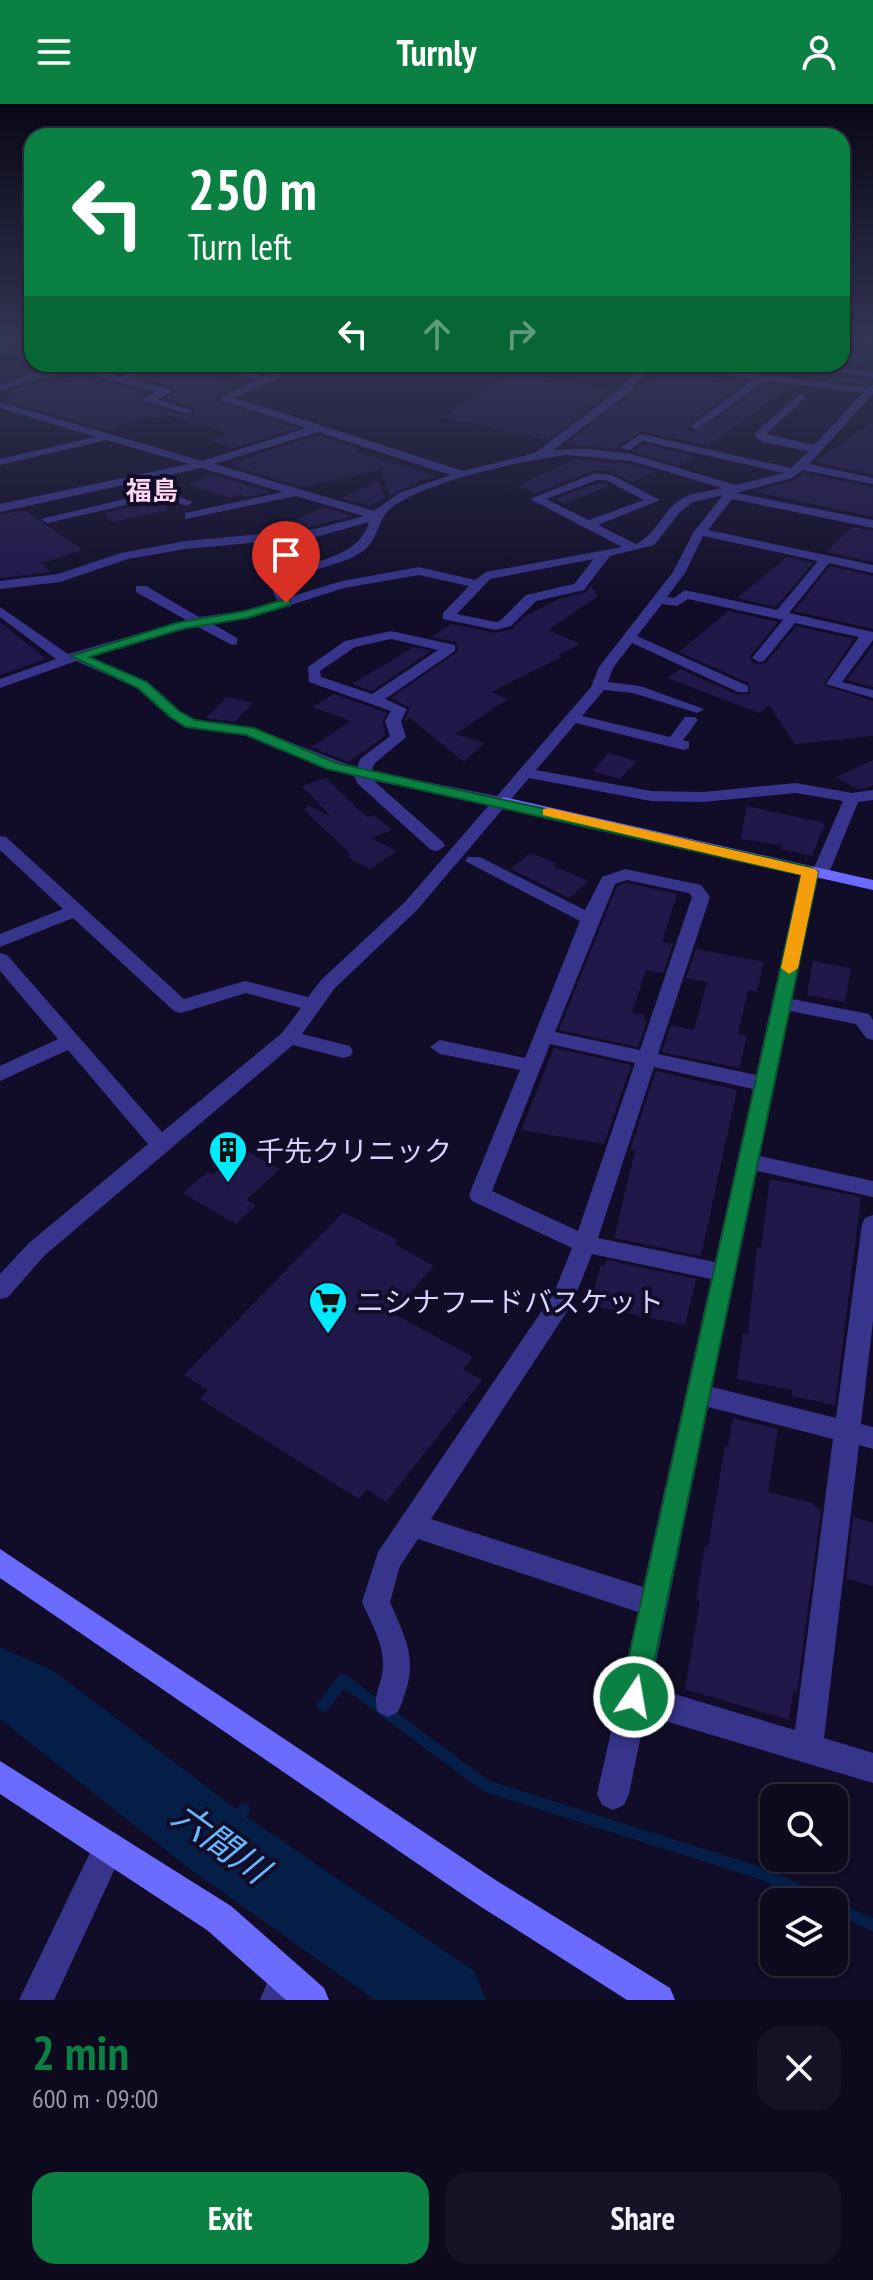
<!DOCTYPE html>
<html lang="en">
<head>
<meta charset="utf-8">
<style>
	:root { --surface:#0d0a1e; --page:#161327; --text:#f1f3f6; --muted:#9a9aa4; --line:#2d2b3c; --accent:#0b8043 }
	body { margin:0; font-family:"PT Sans Narrow","Noto Sans JP",sans-serif; background:var(--page); color:var(--text); height:100vh; display:flex; flex-direction:column; font-size:30px; white-space:nowrap }
	* { box-sizing:border-box; margin:0 }
	p { font-size:26px; color:var(--muted) }
	.icon { flex:none; width:44px; height:44px; fill:none; stroke:currentColor; stroke-width:2; stroke-linecap:round; stroke-linejoin:round }
	.map { position:relative; height:1896px; overflow:hidden }
	.drawer { display:flex; flex-direction:column; background:var(--surface); flex:1 }
	.drawer>* { flex:none }
	.top-card { position:absolute; left:24px; top:24px; width:826px; height:244px; border-radius:24px; box-shadow:0 2px 6px #0004,0 0 0 2px var(--line); background:#0b8043; color:#fff; overflow:hidden }
	.buttons { position:absolute; left:760px; top:1680px; display:grid; gap:16px }
	.buttons a { display:grid; place-items:center; width:88px; height:88px; border-radius:16px; background:var(--surface); box-shadow:0 2px 6px #0004,0 0 0 2px var(--line); font-size:40px }
	.pin { position:absolute; display:grid; place-items:center; width:68px; height:68px; color:#fff; margin:-82px -34px; border-radius:50% 50% 50% 0; rotate:-45deg; box-shadow:0 0 8px #0007 }
	.pin .icon { rotate:45deg }
	.me { position:absolute; width:88px; margin:-44px; rotate:12deg; stroke-linejoin:round; filter:drop-shadow(0 0 6px #0008) }
	.turn { display:flex; align-items:center; gap:28px; height:168px; padding:0 32px; font-size:36px }
	.turn .icon { width:104px; height:104px; stroke-width:2.5 }
	.turn b { display:block; font-size:56px; line-height:68px }
	.lanes { display:flex; align-items:center; height:76px; padding:0 32px; background:#0003; justify-content:center; gap:40px; direction:ltr }
	.lanes .off { opacity:.35 }
	.round { display:grid; place-items:center; flex:none; width:84px; height:84px; border-radius:24px; background:var(--page) }
	.headline { display:flex; align-items:center; justify-content:space-between; height:136px; padding:0 32px }
	h1 { font-size:48px; font-weight:700; line-height:60px; color:var(--accent) }
	.action { display:flex; gap:16px; margin-top:auto; padding:16px 32px }
	.action a { flex:1; height:92px; border-radius:24px; background:var(--accent); color:#fff; font-size:32px; font-weight:700; line-height:92px; text-align:center }
	.action a+a { background:var(--page); color:var(--text) }
	header { display:flex; justify-content:space-between; align-items:center; height:104px; padding:0 32px; background:var(--accent); color:#fff; font-size:36px; font-weight:700 }
	.map>svg:first-child { display:block }
</style>
</head>
<body>
<header><svg class="icon" aria-label="menu" viewBox="0 0 24 24"><path d="M4 6h16M4 12h16M4 18h16"/></svg>Turnly<svg class="icon" aria-label="person" viewBox="0 0 24 24"><circle cx="12" cy="8" r="4"/><path d="M4 21q1-7 8-7t8 7"/></svg></header>
<div class="map">
<svg width="873" height="1896" viewBox="0 0 873 1896">
	<rect width="100%" height="100%" fill="#110d28"/>
	<g fill="none" stroke-linecap="round" stroke-linejoin="round">
		<path stroke="#051f49" stroke-width="12" d="M323,1602l20,-26 143,106 277,88 61,28
			M218,1739l26,-34
			M834,1803l39,18"/>
		<path fill="#051f49" fill-rule="evenodd" d="M0,1543l54,24 191,145 229,155 12,29h-111l-184,-130 -191,-151z"/>
	</g>
	<path fill="#21184a" d="M842,245l31,7v13l-35,-5h4z
		M162,260h40l24,10 -11,4 25,7 -28,14 85,29 -63,20 -24,-7 18,-8 -62,-18 -9,3 -10,-2 -39,14 -107,-31 16,-5 -7,-3 26,-9 47,-7 64,18 -6,4 2,7 47,13 6,-5 -2,-4 -29,-9 8,-6 -1,-6 -31,-9 18,-7z
		M702,260h87l84,18 -6,3z
		M514,267l99,19 -66,50 -105,-23z
		M664,267l82,10 -56,42 -2,5 6,5 72,-49 22,3 -79,59 -67,-15 -24,15 -1,3 -51,-5 71,-56z
		M873,318v53l-57,-13 9,-8z
		M318,331l43,14 -5,2 76,24 -42,21 -9,-26 -78,17 -72,-21 25,-12z
		M644,340l51,12 -14,10 -48,-14z
		M574,355l56,5 25,7 -23,11 -20,-10 -17,-2 -59,23 -19,-7z
		M804,369l69,14v30l-120,-26 40,-10z
		M212,370l59,18 -27,5 -4,-3 -10,4 -41,-13z
		M378,377l8,17 -17,8 -28,-8z
		M598,379l12,3 -45,18 -11,-5z
		M159,397l10,9 -57,12 -8,-9z
		M323,403l30,9 -44,11 -16,-6z
		M24,406l59,40 -41,13 8,9 -50,6v-63z
		M852,423l21,4v31l-47,-10z
		M787,453l26,6 -37,44 -39,-9z
		M830,462l43,10v53l-79,-18z
		M591,481l7,11 -50,34 32,14 -22,11 4,2 -71,35 17,7 -53,35 29,9 -20,19 -54,-44 -6,4 6,-14 -19,-10 67,-47 -2,-9 -25,-5 21,-13 43,9 17,-4 13,-13 34,-17 26,-6z
		M728,507l50,11 -28,34 1,5 7,4 8,-2 30,-37 58,13 -31,46 50,16v35l-78,8 -26,-39 -10,8 -92,-35 13,-9 57,26 13,-1 -1,-11 -70,-31z
		M0,518l46,37 -46,16z
		M873,541v42l-26,-7z
		M414,543l17,4 -59,40 -20,-7z
		M334,590l53,19 -5,9 4,13 -37,27 -38,-15 40,-26 -39,-14z
		M226,593l27,6 -18,19 -29,-4z
		M608,649l29,8 -17,18 -27,-8z
		M873,656v25l-6,3 -10,1 -21,-12z
		M326,674l41,39 7,-2 18,15 -21,8 26,13 -27,18 -23,-12 4,-3 -47,-44 4,-5 23,12 -29,-31z
		M747,702l78,17 -13,33 -31,-7 1,-4 -42,-6z
		M530,749l26,10 -3,3 36,15 -20,17 -58,-29z
		M627,779l50,11 -15,48 11,2 -10,29 -17,-3 -14,43 13,2 -1,5 3,1 -9,26 -79,-17 58,-144z
		M696,845l68,13 -7,30 -9,-2 -10,44 9,2 -8,32 -77,-16 9,-27 23,5 13,-48 -21,-4z
		M813,857l38,7 -6,34 -38,-7z
		M554,944l77,17 -27,79 -83,-14z
		M656,967l81,19 -36,166 -87,-18 21,-87 -5,-1z
		M243,1045l37,20 -34,31 10,5 -20,19 -53,-31 24,-21 6,3z
		M770,1075l91,18 -26,208 -43,-9v-6l-55,-11 6,-46 5,1 9,-87 4,1z
		M343,1108l54,28 -3,4 40,22 -42,47 81,44 -10,12 19,11 -96,122 -19,-13 -8,10 -159,-100 8,-9 -24,-15z
		M607,1156l89,19 -11,46 -95,-20 11,-40 4,1z
		M733,1314l45,11 -10,63 45,11v3l8,3 -24,183 -4,-1 -4,29 -104,-31 15,-88 -4,-1 9,-54 3,1 17,-101 3,1z
		M853,1413l20,6v63l-27,-7z"/>
	<g fill="none" stroke-linecap="round" stroke-linejoin="round">
		<path fill="#36348b" fill-rule="evenodd" d="M20,237l12,2 -32,10v-6z
			M95,260l5,3 -3,2 23,7 39,-12 -1,4 -27,11 39,10v4l-13,6 36,12 -5,3 -44,-13v-4l12,-5 -73,-20 -48,7 -35,12v-6l33,-12z
			M205,260h16l43,12 28,-12h15l-72,34 228,73 72,-18 89,-67v-4l24,-18h30l190,24 5,-3v9l-64,70 64,14v6l-70,-14 -11,8 -56,15 137,27v8l-141,-29 -24,31 165,35v8l-44,-10 -40,50 84,19v8l-31,42 31,8v8l-47,-14 33,-47 -64,-14 -31,38 -5,1 -7,-4 31,-38 -95,-21 -11,7 -15,-2 -25,32 111,50v6h-10l-106,-49 -19,25 -5,14 32,4 64,23 -7,4 -64,-20 -29,-3 -22,26 88,21 15,-20h10l3,3 -15,20 6,2v6l-5,2 -108,-27 -40,47 115,21 52,1 93,-9 56,10 21,-3v10l-15,2 -29,71 -3,4 -8,1 -26,121 77,15 4,6v20l-7,-2 -10,-14 -66,-13 -30,145 113,25v16l-116,-26 -45,216 124,31 26,-194 3,-6 8,-3v106l-12,103 12,3v22l-14,-4 -35,293 49,15v30l-228,-68 -16,79 -5,11 -11,5 -11,-5 -5,-11 41,-182 -220,-73 -18,27 -10,36c20,46 29,61 8,110l-10,5 -10,-5c-7,-16 6,-31 5,-49 0,-21 -13,-42 -21,-61l16,-50 176,-259 18,-45 -100,-47 -3,-6 51,-125 -80,-16 -10,-7 10,-7 85,18 55,-137 -115,-60 3,-4h12l105,53 17,-33 23,-8 76,16 9,12 -52,157 98,21 45,-203 3,-4h10l29,-67 -47,-8 -93,9 -52,-1 -122,-23 -112,132 -82,78 -33,46 48,12 3,5 -3,5 -7,2 -50,-13 -248,210 -37,42 -8,2v-25l29,-31 119,-99 -80,-94 -68,31v-15l58,-27 -58,-68v-18l7,2 155,177 120,-99 19,-25 -55,-15 -65,20 -7,-2 -101,-93 -73,29v-13l63,-25 -63,-59v-14l6,1 178,162 61,-18 63,16 13,-17 84,-78 85,-98 -116,-23 69,61 2,4 -8,5 -6,-1 -74,-67 -2,-6 -109,-42 -60,-8 -17,-10 -32,-29 -61,-27 -76,27v-9l56,-20 -56,-42v-10l68,47 118,-34 -50,-28v-6h10l53,31 46,-6 33,-10 -5,-8c22,-40 82,-25 96,-71l-53,15 -131,12 -57,10 -68,23 -60,7v-8l58,-7 63,-21 64,-12 130,-12 49,-13 -68,-20 -111,23v-6l98,-21 -82,-24 -201,44v-8l189,-40 -82,-24 -107,25v-6l95,-22 -95,-29v-6l202,59 105,-33 -85,-27v-4l34,-17zM656,263l98,12 -62,46 -1,2 5,3 69,-49 98,12 -49,52 -48,-11 38,-35v-4l-4,-1 -45,39v4l10,6 44,8 -18,17 -150,-34 -21,14 10,2 13,-9 141,32 -48,12 -105,-31 -43,-5 -35,1 81,-61 -1,-4zM318,328l133,43 -52,18 -25,18 -160,-47zM567,351l64,6 91,27c-12,3 -28,4 -39,10 -20,11 -26,36 -47,46l-38,-19 62,-25 -48,-25 -16,-2 -66,26 92,48 -136,25 -11,8 -56,-13 -77,14 -53,16 -2,-4c14,-27 50,-25 73,-40 20,-12 16,-33 31,-45 33,-26 133,-48 176,-53zM597,376h9l38,20 -55,20 -43,-21zM723,391l-30,38 -20,39 -74,95 -8,20 -94,109 -125,-25 2,-7 32,-27 -5,-16 6,-12 -22,-10 70,-48v-6l-64,-14 -46,10 -37,26 1,15 82,29 -6,10 5,15 -30,23 -3,9 -103,-40 -59,-8 -16,-9 -32,-29 -58,-26 107,-30 36,19 5,-1v-6l-26,-15 36,-4 97,-31 75,-13 50,11 -26,27v6l53,11 15,-4 25,-25 48,-11 26,-34 44,-11 26,-33 13,-10zM703,432l115,25 -41,49 -92,-20 -11,8 -7,-1 18,-24zM594,455l-20,25 -48,11 -25,25 -5,2 -39,-8 33,-35zM391,535l47,11 -66,44 -51,-17 -1,-6 35,-24zM627,776l62,13 3,4 -52,153 -85,-18 60,-148zM550,940l85,19 -57,168 -86,-40zM654,963l99,22 -38,173 -117,-24zM592,1150l119,25 -68,308 -212,-68 141,-215zM708,1303l125,32 -38,291 -144,-43z
			M792,260h25l56,8v6z
			M150,382l43,16 -6,4 -25,-9 -115,26 -6,-4 109,-26 -6,-4z
			M109,1727l11,5 5,11 -71,153h-35l79,-164z
			M286,1856l12,5 5,12 -9,23h-34l14,-35z"/>
		<path fill="#6c6bff" fill-rule="evenodd" d="M503,693l370,83v10l-376,-85 -2,-3z
			M0,1445l497,332 173,107 5,12h-48l-152,-97 -475,-325z
			M0,1657l231,145 93,82 5,12h-43l-79,-70 -207,-136z"/>
	</g>
	<linearGradient id="sky" x2="0" y2="1"><stop stop-color="#090716"/><stop offset="0.47" stop-color="#323553"/><stop offset="1" stop-color="#323553" stop-opacity="0"/></linearGradient>
	<rect width="873" height="502" fill="url(#sky)"/>
	<path fill="#0b8043" stroke="#07532c" stroke-width="2" d="M286,495l4,1v5l-43,13 -65,11 -93,28 58,25 32,29 16,9 59,8 82,35 474,104 8,5 -171,825 -4,10 -9,4 -10,-4 -4,-10 181,-822 -474,-106 -81,-34 -60,-8 -16,-10 -32,-29 -67,-32 105,-33 69,-12z"/>
	<path fill="#f59e0b" d="M549,704l266,61 3,3 -20,96 -9,6 -8,-6 20,-93 -258,-60v-6z"/>
	<defs>
		<symbol id="building-pin" viewBox="-11 -11 22 30"><path d="M0 17L-7.5 6A9.5 9.5 0 1 1 7.5 6Z" fill="#00eaff" stroke="#110d28"/><path d="M-4-6H4V6H1V3H-1V6H-4ZM-2.5-4.3h1.7v1.8h-1.7ZM.8-4.3h1.7v1.8H.8ZM-2.5-1h1.7V.8h-1.7ZM.8-1h1.7V.8H.8Z" fill="#111"/></symbol>
		<symbol id="supermarket-pin" viewBox="-11 -11 22 30"><path d="M0 17L-7.5 6A9.5 9.5 0 1 1 7.5 6Z" fill="#00eaff" stroke="#110d28"/><path d="M-6-5.5h2.5l.6 2H6L4.5 2H-2.5L-4.4-4H-6ZM-1.5 3.2a1.3 1.3 0 1 0 .1 0ZM3 3.2a1.3 1.3 0 1 0 .1 0Z" fill="#111"/></symbol>
	</defs>
	<g fill-rule="evenodd">
		<use href="#building-pin" x="206" y="1024" width="44" height="60"/>
		<use href="#supermarket-pin" x="306" y="1175" width="44" height="60"/>
	</g>
	<g text-anchor="middle" dominant-baseline="central" stroke-width="8" stroke-linejoin="round" paint-order="stroke">
		<g font-size="26" font-weight="bold" fill="#ffd6f1" stroke="#110d28">
			<text x="152" y="386">福島</text>
		</g>
		<g font-size="28" fill="#d8d4ff" stroke="#110d28" text-anchor="start">
			<text x="256" y="1046">千先クリニック</text>
			<text x="356" y="1197">ニシナフードバスケット</text>
		</g>
		<g font-size="36" font-style="italic" fill="#62b9ff" stroke="#110d28">
			<text transform="translate(221 1738) rotate(36)">六間川</text>
		</g>
	</g>
</svg>
<div class="buttons">
<a><svg class="icon" aria-label="search" viewBox="0 0 24 24"><circle cx="10" cy="10" r="6"/><path d="M15 15l6 6"/></svg></a>
<a><svg class="icon" aria-label="layers" viewBox="0 0 24 24"><path d="M12 4l9 5-9 5-9-5zM3 14l9 5 9-5"/></svg></a>
</div>
<div class="pin" style="left:286px;top:499px;background:#d93025"><svg class="icon" aria-label="arrive" viewBox="0 0 24 24"><path d="M6 21V4h12l-3 4 3 4H6"/></svg></div>
<svg class="me" style="left:634px;top:1593px" viewBox="-20 -20 40 40"><circle r="17" fill="#0b8043" stroke="#fff" stroke-width="3"/><path d="M0-11L8 9 0 5-8 9z" fill="#fff"/></svg>
<div class="top-card">
<div class="turn"><svg class="icon" aria-label="left" viewBox="0 0 24 24"><path d="M17 20v-9H6M10 6l-5 5 5 5"/></svg><div><b>250 m</b>Turn left</div></div>
<div class="lanes"><svg class="icon" aria-label="left" viewBox="0 0 24 24"><path d="M17 20v-9H6M10 6l-5 5 5 5"/></svg><svg class="icon off" aria-label="ahead" viewBox="0 0 24 24"><path d="M12 20V5M6 11l6-6 6 6"/></svg><svg class="icon off" aria-label="right" viewBox="0 0 24 24"><path d="M7 20v-9h11M14 6l5 5-5 5"/></svg></div>
</div>
</div>
<section class="drawer">
<div class="headline"><div><h1>2 min</h1><p>600 m · 09:00</p></div><a class="round"><svg class="icon" aria-label="close" viewBox="0 0 24 24"><path d="M6 6l12 12M18 6L6 18"/></svg></a></div>
<div class="action"><a>Exit</a><a>Share</a></div>
</section>
</body>
</html>
